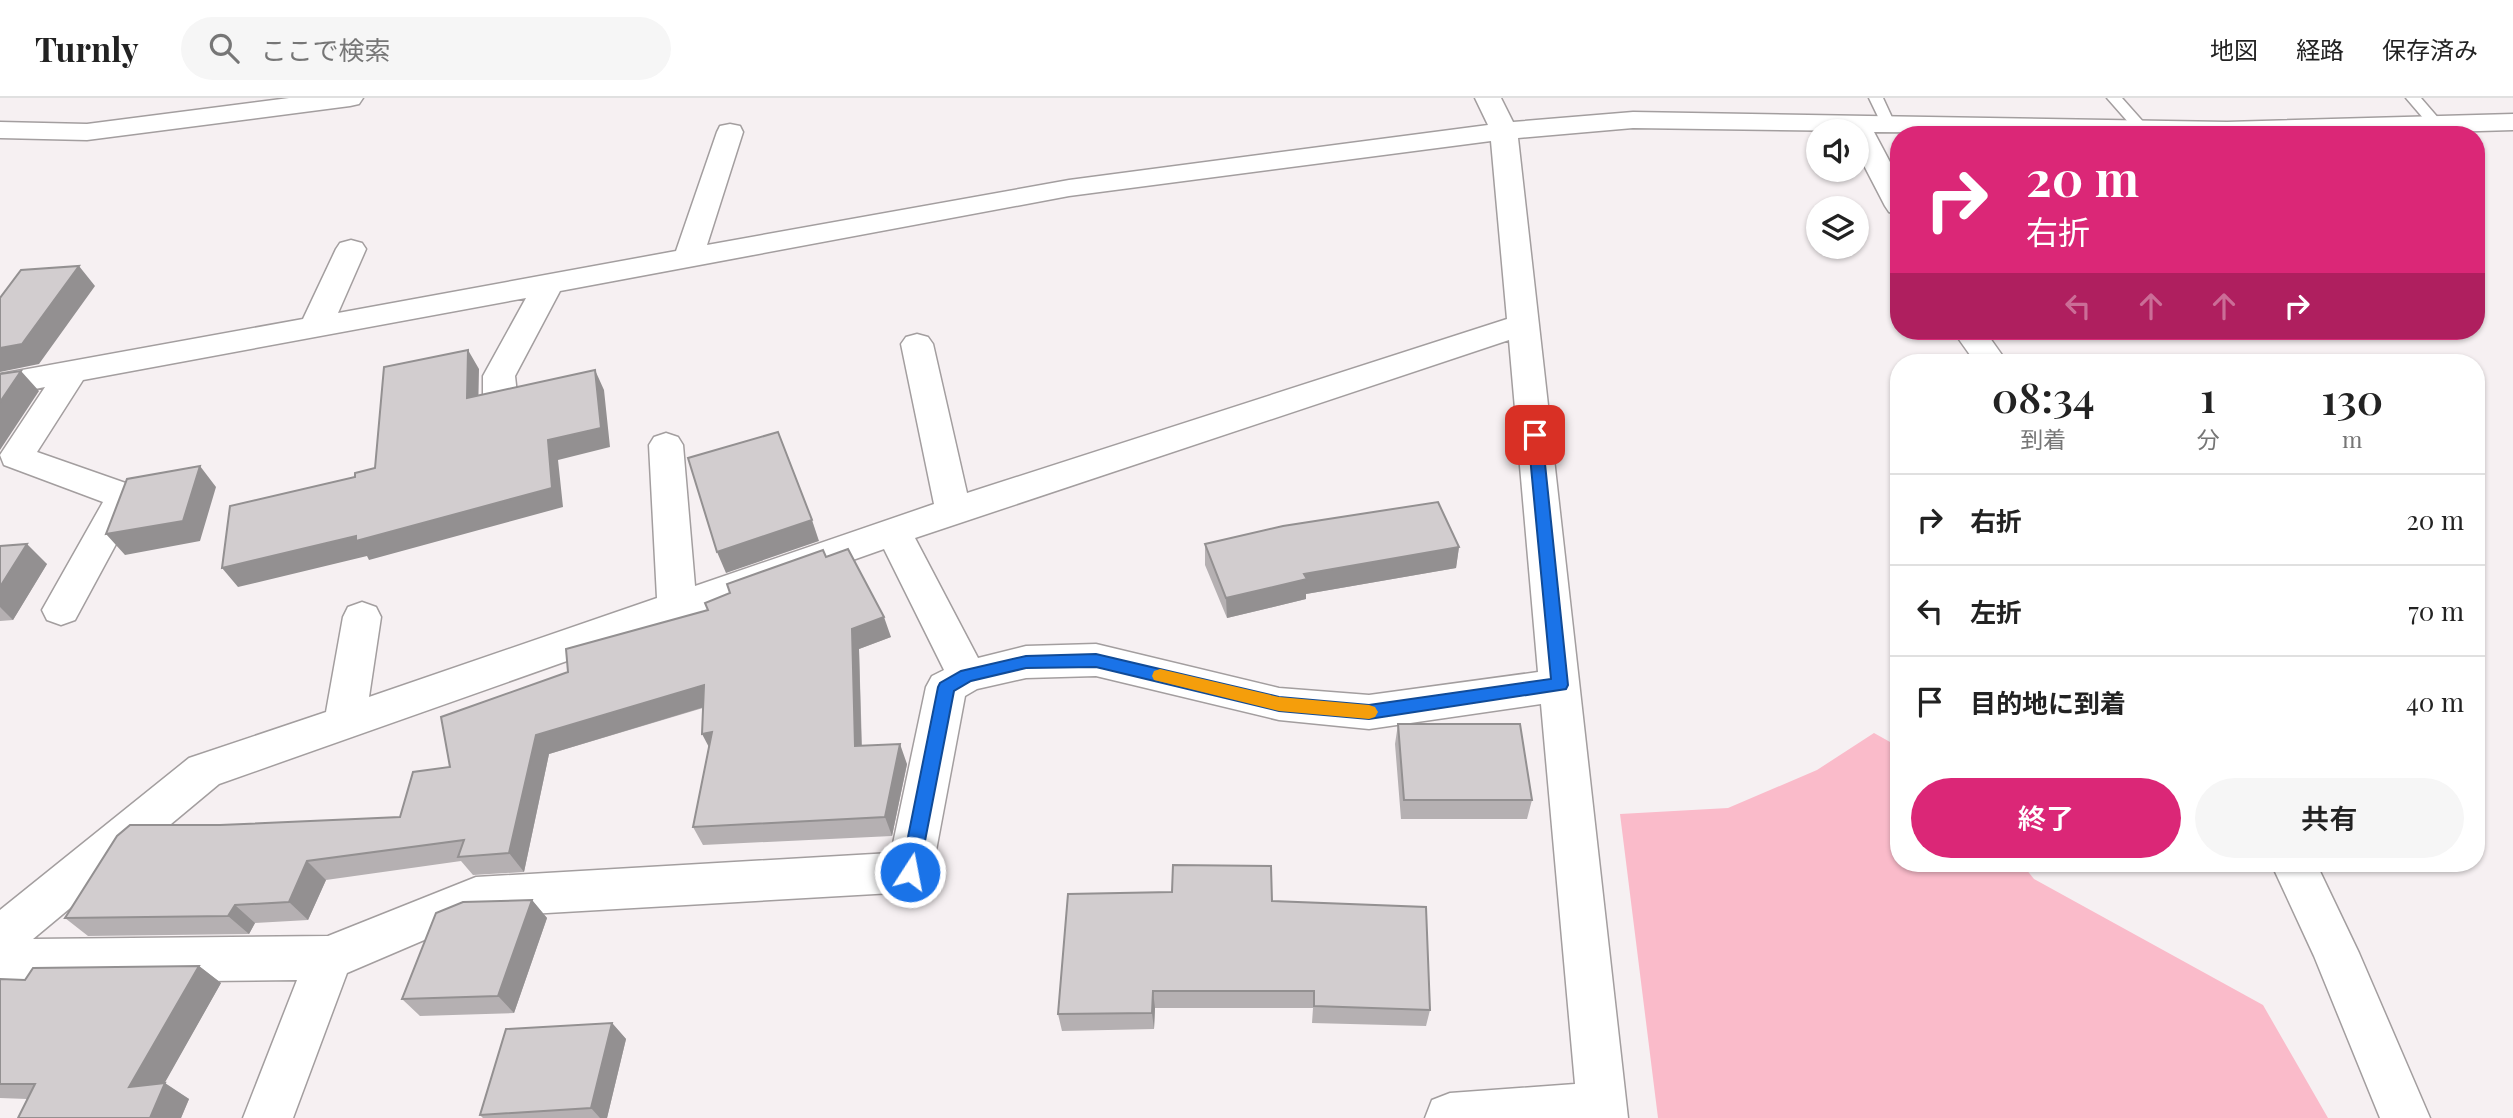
<!DOCTYPE html>
<html lang="ja">
<head>
<meta charset="utf-8">
<style>
	:root { --surface:#fff; --page:#f6f6f6; --text:#222; --muted:#767676; --line:#e0e0e0; --accent:#db2777 }
	body { margin:0; font-family:"Playfair Display","Noto Sans JP",serif; background:var(--page); color:var(--text); height:100vh; display:flex; flex-direction:column; font-size:26px; white-space:nowrap }
	* { box-sizing:border-box; margin:0 }
	p { font-size:23px; color:var(--muted) }
	.icon { flex:none; width:38px; height:38px; fill:none; stroke:currentColor; stroke-width:2; stroke-linecap:round; stroke-linejoin:round }
	.map { position:relative; flex:1; overflow:hidden }
	.side { position:absolute; left:1890px; top:256px; width:595px; height:518px; display:flex; flex-direction:column; background:var(--surface); border-radius:28px; box-shadow:0 2px 5px #0004 }
	.side>* { flex:none }
	.guide { position:absolute; left:1890px; top:28px; width:595px; height:214px; border-radius:28px; box-shadow:0 2px 5px #0004; background:#db2777; color:#fff; overflow:hidden }
	.tools { position:absolute; left:1806px; top:21px; display:grid; gap:14px }
	.tools a { display:grid; place-items:center; width:63px; height:63px; border-radius:50%; background:var(--surface); box-shadow:0 2px 5px #0004; font-size:35px }
	.pin { position:absolute; display:grid; place-items:center; width:60px; height:60px; color:#fff; margin:-30px; border-radius:14px; box-shadow:0 4px 10px #0006 }
	.me { position:absolute; width:77px; margin:-38px; rotate:11deg; stroke-linejoin:round; filter:drop-shadow(0 0 5px #0008) }
	.turn { display:flex; align-items:center; gap:24px; height:147px; padding:0 21px; font-size:32px }
	.turn .icon { width:91px; height:91px; stroke-width:2.5 }
	.turn b { display:block; font-size:49px; line-height:60px }
	.lanes { display:flex; align-items:center; height:66px; padding:0 21px; background:#0003; justify-content:center; gap:35px; direction:ltr }
	.lanes .off { opacity:.35 }
	.eta { display:flex; justify-content:space-evenly; align-items:center; height:119px; text-align:center }
	.eta b { font-size:42px; font-weight:600; line-height:49px }
	.cta { display:flex; gap:14px; margin-top:auto; padding:14px 21px }
	.cta a { flex:1; height:80px; border-radius:42px; background:var(--accent); color:#fff; font-size:28px; font-weight:600; line-height:80px; text-align:center }
	.cta a+a { background:var(--page); color:var(--text) }
	ul { padding:0; list-style:none }
	li { display:flex; align-items:center; gap:21px; height:91px; padding:0 21px; border-top:2px solid var(--line) }
	li div { flex:1 }
	li b { display:block; font-size:26px }
	li em { font-style:normal }
	header { display:flex; align-items:center; gap:42px; box-sizing:border-box; height:98px; padding:0 35px; background:var(--surface); border-bottom:2px solid var(--line) }
	header strong { font-size:33px }
	nav { display:flex; gap:38px; margin-inline-start:auto; font-size:24px }
	.search { width:490px; height:63px; background:var(--page); display:flex; align-items:center; gap:18px; box-sizing:border-box; padding:0 24px; border-radius:38px; color:var(--muted); font-size:26px }
	.map>svg:first-child { display:block }
</style>
</head>
<body>
<header>
<strong>Turnly</strong>
<div class="search"><svg class="icon" aria-label="search" viewBox="0 0 24 24"><circle cx="10" cy="10" r="6"/><path d="M15 15l6 6"/></svg>ここで検索</div>
<nav><a>地図</a><a>経路</a><a>保存済み</a></nav>
</header>
<div class="map">
<svg width="2513" height="1020" viewBox="0 0 2513 1020">
	<rect width="100%" height="100%" fill="#f6f0f2"/>
	<path fill="#fabbca" d="M1874,635l25,14v116h122l13,16 229,126 65,113h-670l-38,-304 108,-6 89,-38z"/>
	<g fill="none" stroke-linecap="round" stroke-linejoin="round">
		<defs>
			<path id="lane" d="M1869,0h14l12,26 -2,3h-10z
				M2107,0h15l24,27 2,3 -2,3h-10z
				M2406,0h15l19,22 2,3 -2,3h-10z"/>
			<path id="street" d="M289,0h74l-4,6 -9,2 -263,34 -87,-2v-16l87,2z
				M1475,0h26l12,24 120,-10 594,10 286,-8v16l-169,5 -470,-3 25,47v36l-10,-3 -4,-6 -28,-54v-21l-224,-3 -115,10 110,980h-203l7,-18 18,-7 125,-9 -34,-380 -172,25 -90,-9 -183,-44 -70,2 -49,11 -12,7 -33,176 -6,14 -16,6 -432,25 -131,56 -54,145h-50l54,-138 -297,3v-73l189,-152 137,-46 17,-95 5,-10 14,-5 14,5 5,10 -12,80 288,-99 -8,-153 5,-8 12,-4 12,4 5,8 12,141 239,-82 -33,-160 5,-7 11,-3 11,3 5,7 34,149 540,-174 -16,-178 -422,55 -509,95 -45,85 2,18 -5,8 -12,3 -12,-3 -5,-8v-18l43,-78 -443,82 -46,72 100,35 5,9 -67,124 -14,5 -14,-5 -5,-10 61,-108 -99,-37 -4,-10 45,-68 -45,9v-22l303,-55 33,-70 4,-6 11,-3 11,3 4,6 -28,64 338,-62 41,-119 3,-6 10,-2 10,2 3,6 -36,113 362,-65 419,-55zM1509,242l29,332 -169,23 -90,-7 -183,-44 -70,2 -48,12 -63,-120zM884,451l60,121 -12,6 -6,11 -35,166 -415,24 -148,59 -295,3 186,-155z
				M1953,233h32l22,31h-32z
				M2271,765h45l43,90 71,165h-50l-66,-162z"/>
		</defs>
		<use href="#lane" stroke="#a39e9f" stroke-width="3"/>
		<use href="#street" stroke="#a39e9f" stroke-width="3"/>
		<use href="#lane" fill="#fff" fill-rule="evenodd"/>
		<use href="#street" fill="#fff" fill-rule="evenodd"/>
	</g>
	<path fill="#b5b0b2" d="M1205,446l254,3 -3,21 -150,26v5l-79,19 -22,-53z
		M0,448l47,18 -34,56 -13,1z
		M826,459l65,80 -32,12 3,97 45,18 -15,72 -189,9 -10,-18 16,-80 -6,-39 -154,46 -25,118 -51,3 -12,-14 -135,19 -18,40 -53,3 -6,11 -161,2 -23,-18 155,-93 180,-8 50,-50 118,-95z
		M1398,626l134,76 -5,19h-126l-6,-75z
		M532,802l15,18 -33,95 -94,3 -18,-17z
		M1272,803l158,109 -4,16 -114,-3 1,-15h-158l-1,21 -92,2 -4,-17z
		M199,868l22,17 -57,100 25,16 -8,19h-163l9,-19 -27,-1v-119l25,1z
		M612,925l14,16 -19,79h-124l-3,-3z"/>
	<path fill="#939091" d="M79,168l16,20 -56,78 -39,8v-24z
		M468,252l11,19 -1,48 -11,-19z
		M595,272l9,20 6,57 -52,13 5,47 -194,53 -2,-4 -129,31 -16,-19 134,-32 192,-96z
		M21,273l18,20 -39,59v-48z
		M200,368l16,21 -16,54 -75,14 -19,-21z
		M812,422l7,21 -93,32 -9,-21z
		M27,446l20,20 -34,56 -13,-13v-20z
		M1459,449l-3,21 -150,26v5l-79,19 -1,-20 78,-24z
		M884,519l7,20 -32,12 3,117 -7,-20 -3,-117z
		M704,587l10,19 -165,50 -25,118 -15,-19 27,-118z
		M712,634v21l-10,-19z
		M900,646l7,20 -15,72 -7,-19z
		M307,763l19,19 -18,40 -19,-18z
		M532,802l15,18 -33,95 -16,-17z
		M235,807l20,18 -6,11 -21,-18z
		M199,868l22,17 -67,119 -25,-15z
		M1153,893l2,17 -1,21 -2,-16z
		M612,925l14,16 -19,79h-7l-9,-10z
		M165,985l24,16 -8,19h-31z"/>
	<path fill="#d2cdcf" stroke="#939091" stroke-width="2" d="M79,168l-57,78 -22,4v-50l21,-28z
		M468,252l-1,48 128,-28 6,58 -53,12 4,48 -196,53v-5l-134,32 8,-62 125,-29v-4l20,-5 9,-101z
		M21,273l-21,31v-28z
		M778,334l34,88 -95,32 -29,-94z
		M200,368l-17,55 -77,13 21,-55z
		M1438,404l21,45 -155,27 3,5 -81,19 -21,-54 78,-18z
		M27,446l-27,43v-41z
		M848,451l36,68 -32,12 3,117 45,-2 -15,73 -192,10 19,-95 -10,2 2,-49 -168,50 -27,118 -51,4 6,-17 -157,21 -18,41 -54,3 -7,11 -163,2 52,-82 13,-11h90l180,-8 13,-45 37,-5 -9,-50 127,-45 -2,-23 142,-39 -3,-7 25,-10 -3,-9 96,-34 3,7z
		M1398,626h122l12,76h-128z
		M1173,767l98,1 1,35 154,6 4,103 -116,-4v-15h-161l-1,22 -94,1 10,-120 104,-2z
		M532,802l-34,96 -96,3 34,-86 27,-11z
		M199,868l-70,121 36,-4 -15,35h-132l17,-34h-35v-105l25,1 8,-12z
		M612,925l-21,85 -111,7 26,-86z"/>
	<path fill="#1a73e8" stroke="#114b97" stroke-width="2" d="M1535,332l7,5 26,250 -2,4 -197,30 -90,-8 -183,-44 -70,1 -55,13 -17,10 -35,181 -2,6 -7,2 -7,-2 -2,-6 37,-185 2,-4 21,-12 65,-15 70,-2 183,43 90,8 182,-26 -23,-244z"/>
	<path fill="#f59e0b" d="M1160,571l119,28 90,8 6,2 3,5 -3,5 -6,2 -90,-8 -125,-31 -2,-4 2,-5z"/>
</svg>
<div class="tools">
<a><svg class="icon" aria-label="sound" viewBox="0 0 24 24"><path d="M4 9h4l5-4v14l-5-4H4zM17 9q2 3 0 6"/></svg></a>
<a><svg class="icon" aria-label="layers" viewBox="0 0 24 24"><path d="M12 4l9 5-9 5-9-5zM3 14l9 5 9-5"/></svg></a>
</div>
<div class="pin" style="left:1535px;top:337px;background:#d93025"><svg class="icon" aria-label="arrive" viewBox="0 0 24 24"><path d="M6 21V4h12l-3 4 3 4H6"/></svg></div>
<svg class="me" style="left:910px;top:774px" viewBox="-20 -20 40 40"><circle r="17" fill="#1a73e8" stroke="#fff" stroke-width="3"/><path d="M0-11L8 9 0 5-8 9z" fill="#fff"/></svg>
<div class="guide">
<div class="turn"><svg class="icon" aria-label="right" viewBox="0 0 24 24"><path d="M7 20v-9h11M14 6l5 5-5 5"/></svg><div><b>20 m</b>右折</div></div>
<div class="lanes"><svg class="icon off" aria-label="left" viewBox="0 0 24 24"><path d="M17 20v-9H6M10 6l-5 5 5 5"/></svg><svg class="icon off" aria-label="ahead" viewBox="0 0 24 24"><path d="M12 20V5M6 11l6-6 6 6"/></svg><svg class="icon off" aria-label="ahead" viewBox="0 0 24 24"><path d="M12 20V5M6 11l6-6 6 6"/></svg><svg class="icon" aria-label="right" viewBox="0 0 24 24"><path d="M7 20v-9h11M14 6l5 5-5 5"/></svg></div>
</div>
<section class="side">
<div class="eta">
<div><b>08:34</b><p>到着</p></div>
<div><b>1</b><p>分</p></div>
<div><b>130</b><p>m</p></div>
</div>
<ul>
<li><svg class="icon" aria-label="right" viewBox="0 0 24 24"><path d="M7 20v-9h11M14 6l5 5-5 5"/></svg><div><b>右折</b></div><em>20 m</em></li>
<li><svg class="icon" aria-label="left" viewBox="0 0 24 24"><path d="M17 20v-9H6M10 6l-5 5 5 5"/></svg><div><b>左折</b></div><em>70 m</em></li>
<li><svg class="icon" aria-label="arrive" viewBox="0 0 24 24"><path d="M6 21V4h12l-3 4 3 4H6"/></svg><div><b>目的地に到着</b></div><em>40 m</em></li>
</ul>
<div class="cta"><a>終了</a><a>共有</a></div>
</section>
</div>
</body>
</html>
